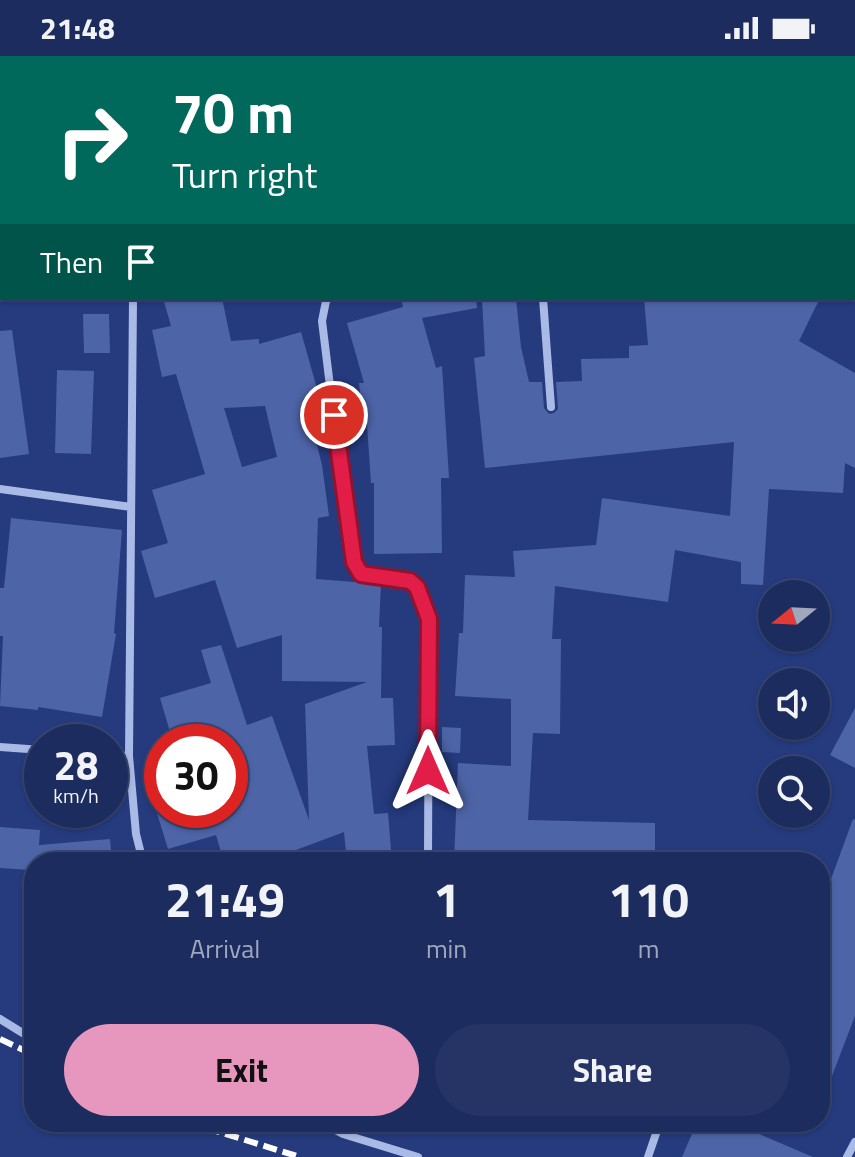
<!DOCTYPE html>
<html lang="en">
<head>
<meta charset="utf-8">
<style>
	:root { --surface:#1c2c5e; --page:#253464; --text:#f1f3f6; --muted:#a0a7bc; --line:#3a4873; --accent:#e797bd }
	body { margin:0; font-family:"Titillium Web",sans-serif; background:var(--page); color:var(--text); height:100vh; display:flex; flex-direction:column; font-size:30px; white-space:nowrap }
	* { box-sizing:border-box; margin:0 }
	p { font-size:26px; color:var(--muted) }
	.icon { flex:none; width:44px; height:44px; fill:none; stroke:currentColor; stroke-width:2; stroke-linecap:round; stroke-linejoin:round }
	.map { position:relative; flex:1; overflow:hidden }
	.sheet { position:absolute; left:24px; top:796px; width:806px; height:280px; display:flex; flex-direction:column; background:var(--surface); border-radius:32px; box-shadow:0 2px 6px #0004,0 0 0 2px var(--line) }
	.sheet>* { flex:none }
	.banner { position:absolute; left:0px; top:0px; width:856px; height:244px; box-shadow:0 2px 6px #0004,0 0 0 2px var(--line); background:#00695c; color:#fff; overflow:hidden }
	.needle { width:52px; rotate:252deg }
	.controls { position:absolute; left:758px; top:524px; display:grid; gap:16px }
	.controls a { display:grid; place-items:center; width:72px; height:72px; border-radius:50%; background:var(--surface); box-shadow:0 2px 6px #0004,0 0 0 2px var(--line); font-size:40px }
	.speed { position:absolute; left:24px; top:668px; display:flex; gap:16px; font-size:40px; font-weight:700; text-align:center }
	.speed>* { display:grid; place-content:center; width:104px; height:104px; border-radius:50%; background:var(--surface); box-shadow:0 2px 6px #0004,0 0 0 2px var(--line); line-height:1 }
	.speed small { font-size:20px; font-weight:400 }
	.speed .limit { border:12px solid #d22; background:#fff; color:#111 }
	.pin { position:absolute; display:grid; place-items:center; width:68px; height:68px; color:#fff; margin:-34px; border:4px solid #fff; border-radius:50%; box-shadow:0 2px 8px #0007 }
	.me { position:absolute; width:88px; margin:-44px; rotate:0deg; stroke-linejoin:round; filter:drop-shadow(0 0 6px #0008) }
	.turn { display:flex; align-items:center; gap:28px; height:168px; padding:0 40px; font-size:36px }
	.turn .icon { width:104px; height:104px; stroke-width:2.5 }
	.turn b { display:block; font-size:56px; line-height:68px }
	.then { display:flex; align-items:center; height:76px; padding:0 40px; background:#0003; gap:16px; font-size:30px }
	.eta { display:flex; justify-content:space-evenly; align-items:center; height:136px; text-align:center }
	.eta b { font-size:48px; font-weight:700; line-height:56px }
	.action { display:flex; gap:16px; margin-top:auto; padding:16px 40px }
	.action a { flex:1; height:92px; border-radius:48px; background:var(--accent); color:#111; font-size:32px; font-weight:700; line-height:92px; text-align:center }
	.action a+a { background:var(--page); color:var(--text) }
	.status { display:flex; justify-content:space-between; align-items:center; height:56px; padding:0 40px; background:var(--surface); direction:ltr }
	.status svg { height:22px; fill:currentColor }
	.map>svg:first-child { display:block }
</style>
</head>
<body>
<div class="status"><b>21:48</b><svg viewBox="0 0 49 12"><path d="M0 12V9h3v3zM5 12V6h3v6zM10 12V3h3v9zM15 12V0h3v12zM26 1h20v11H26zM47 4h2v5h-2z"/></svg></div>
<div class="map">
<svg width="855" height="1101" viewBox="0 0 855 1101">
	<rect width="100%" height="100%" fill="#253b7e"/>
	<path fill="#4d64a7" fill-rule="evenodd" d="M163,242h59l9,43 28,-2v5l42,-12 17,60 -13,4 17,69 7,51 -11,2 -2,61 65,5 -2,43h3l-1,71h12l2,47 -28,1 7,68 14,-1 4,49h-45l-3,-30 -80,30h-40l-8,-27 -48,14 -12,-39h74v-68h-57l-13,-44 51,-15 -10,-33 20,-5 26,80 25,-9 37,104 -4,-116 62,-22 -85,-1v-46l-45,13 -22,-68 -60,18 -14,-47 27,-8 -16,-53 53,-16 -29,-100 -14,3 -10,-47 19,-4zM265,350l12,51 -35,10 -18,-59z
		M401,242h75l1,10 -55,10 14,50 6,-2 7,112h-8l1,75 -68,1v-71h-3l-4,-59 -4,1 -4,-42h5l-17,-60 56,-16z
		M482,242h34l5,49 8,35h13l2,26 5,6 5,-1 4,-4 -2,-27 26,-1 -1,-22 48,-1v-12l19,-1 -4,-47h176l-21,43 56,32v95l-10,-5 -2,30 -74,-4 -6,96 -22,-1v-22l-66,-12 -7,52 -113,-16 -3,53h9l-1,95 -27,-1 -5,87 127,3v39h-98v-5l-44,-1v6h-59l4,-99 53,3v-67l-56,-3 4,-63h4l2,-58 50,2 -2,-26 83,-6 6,-47 128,18 4,-74 -249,26 -11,-110 11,-2z
		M83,258h26l1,39h-26z
		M12,274l17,124 -29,4v-127z
		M57,314l37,1 -3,83 -36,-1z
		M11,462l111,12 -8,103 2,1 -14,83 -64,-10v3l-38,-4 3,-70h-3v-48h4z
		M855,652v60l-25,-13z
		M442,671l19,1 -1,25 -18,-1z
		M853,763l2,1v196l-33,86h-2v-193z
		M0,771l40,3 -1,15 71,-6 2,23h-81v8l-31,-2z
		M697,1066h34l82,35h-131z"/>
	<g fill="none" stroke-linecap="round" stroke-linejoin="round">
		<path stroke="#aabae6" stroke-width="8" d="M84,0l15,2
			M211,2v-2
			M685,2v-2
			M854,51h1
			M133,242l-4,458 7,78 7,28
			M329,242l-3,3 -4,20 27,220 5,21 7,12 49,7 7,6 12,32 -1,243
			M543,242l8,109
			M0,433l131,18
			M0,691l42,3
			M110,699l19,1
			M0,963l34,21
			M321,1066l22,12 75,23
			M648,1101l12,-35
			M847,1101l8,-15"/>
		<path stroke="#fff" stroke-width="6" stroke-dasharray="14 6" stroke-linecap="butt" d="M0,983l34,16
			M187,1066l113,35"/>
	</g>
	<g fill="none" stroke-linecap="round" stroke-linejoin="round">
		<defs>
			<path id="route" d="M334,359l20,147 7,12 49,7 7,6 12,32 -1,152"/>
		</defs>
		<use href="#route" stroke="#92132f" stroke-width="20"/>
		<use href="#route" stroke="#e11d48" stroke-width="14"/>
	</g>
</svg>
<div class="controls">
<a><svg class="needle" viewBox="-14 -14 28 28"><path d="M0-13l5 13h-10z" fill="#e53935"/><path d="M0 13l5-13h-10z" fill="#a0a7bc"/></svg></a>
<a><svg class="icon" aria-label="sound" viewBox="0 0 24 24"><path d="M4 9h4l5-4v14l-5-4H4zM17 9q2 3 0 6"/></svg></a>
<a><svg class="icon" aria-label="search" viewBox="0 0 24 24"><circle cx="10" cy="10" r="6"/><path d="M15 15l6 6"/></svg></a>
</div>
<div class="speed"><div>28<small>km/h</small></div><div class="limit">30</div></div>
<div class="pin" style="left:334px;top:359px;background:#d93025"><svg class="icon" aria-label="arrive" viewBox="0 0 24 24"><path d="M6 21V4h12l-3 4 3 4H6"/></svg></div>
<svg class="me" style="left:428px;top:715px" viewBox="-20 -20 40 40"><path d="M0-17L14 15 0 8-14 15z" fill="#e11d48" stroke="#fff" stroke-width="4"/></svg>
<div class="banner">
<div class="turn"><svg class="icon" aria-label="right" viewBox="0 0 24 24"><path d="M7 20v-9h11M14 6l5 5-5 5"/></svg><div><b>70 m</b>Turn right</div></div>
<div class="then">Then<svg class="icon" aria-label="arrive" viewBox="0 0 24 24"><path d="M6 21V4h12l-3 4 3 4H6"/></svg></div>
</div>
<section class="sheet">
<div class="eta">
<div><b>21:49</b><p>Arrival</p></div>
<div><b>1</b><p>min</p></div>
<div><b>110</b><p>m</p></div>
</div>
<div class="action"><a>Exit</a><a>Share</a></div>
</section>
</div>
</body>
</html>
